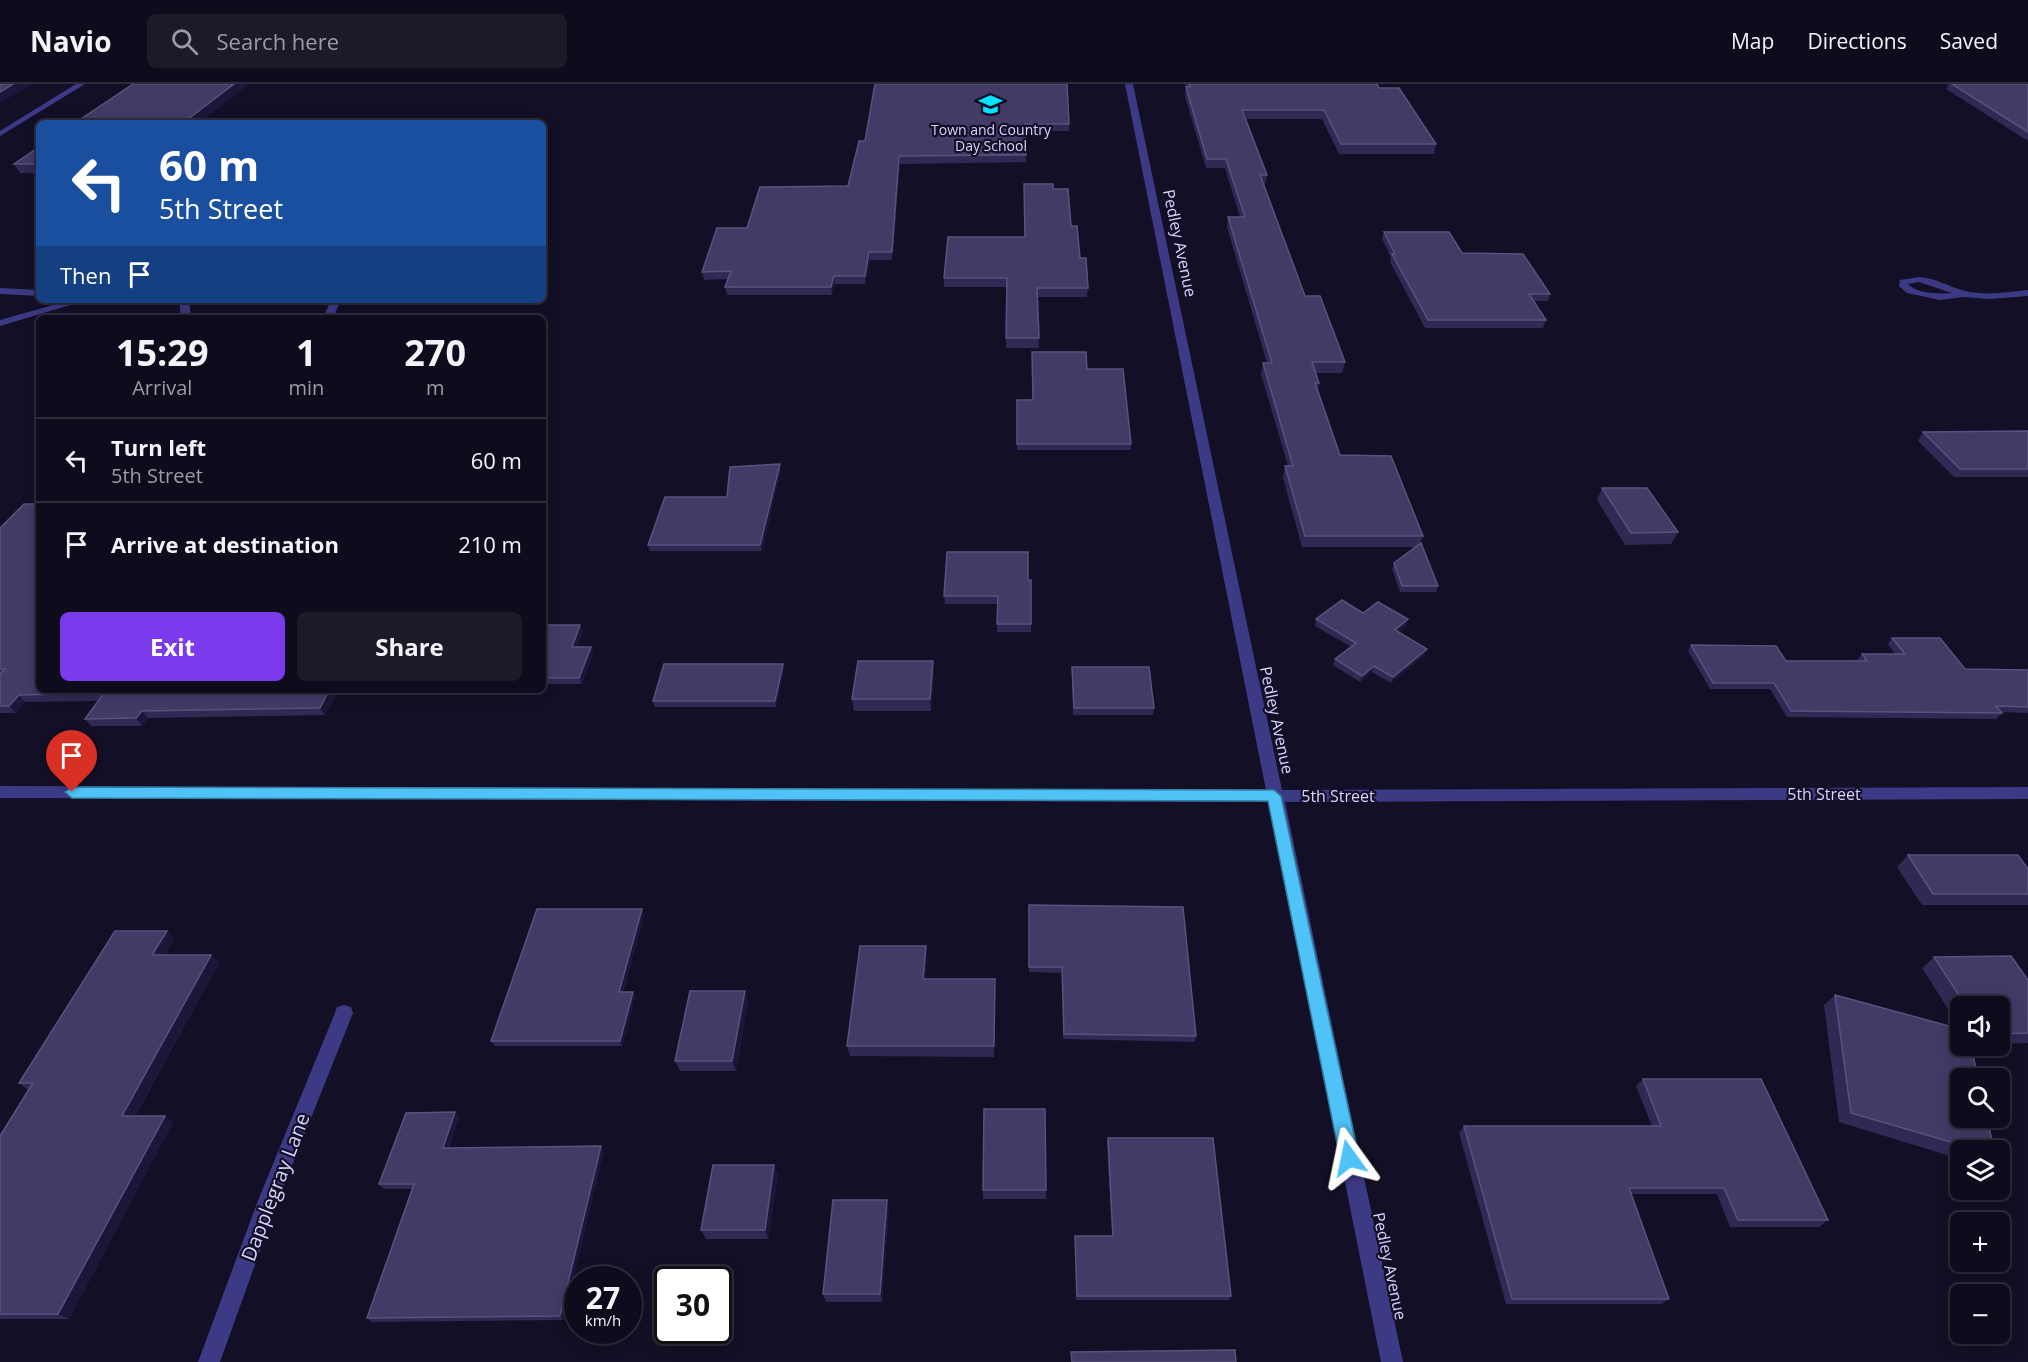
<!DOCTYPE html>
<html lang="en">
<head>
<meta charset="utf-8">
<style>
	:root { --surface:#0e0b1c; --page:#1c1929; --text:#f1f3f6; --muted:#9b9ba3; --line:#2e2b3b; --accent:#7c3aed }
	body { margin:0; font-family:"Open Sans",sans-serif; background:var(--page); color:var(--text); height:100vh; display:flex; flex-direction:column; font-size:22px; white-space:nowrap }
	* { box-sizing:border-box; margin:0 }
	p { font-size:20px; color:var(--muted) }
	.icon { flex:none; width:33px; height:33px; fill:none; stroke:currentColor; stroke-width:2; stroke-linecap:round; stroke-linejoin:round }
	.map { position:relative; flex:1; overflow:hidden }
	.side { position:absolute; left:36px; top:231px; width:510px; height:378px; display:flex; flex-direction:column; background:var(--surface); border-radius:9px; box-shadow:0 3px 15px #0003,0 0 0 2px var(--line) }
	.side>* { flex:none }
	.guide { position:absolute; left:36px; top:36px; width:510px; height:183px; border-radius:9px; box-shadow:0 3px 15px #0003,0 0 0 2px var(--line); background:#1a4fa0; color:#fff; overflow:hidden }
	.controls { position:absolute; left:1950px; top:912px; display:grid; gap:12px }
	.controls a { display:grid; place-items:center; width:60px; height:60px; border-radius:9px; background:var(--surface); box-shadow:0 3px 15px #0003,0 0 0 2px var(--line); font-size:30px }
	.speed { position:absolute; left:564px; top:1182px; display:flex; gap:12px; font-size:30px; font-weight:700; text-align:center }
	.speed>* { display:grid; place-content:center; width:78px; height:78px; border-radius:50%; background:var(--surface); box-shadow:0 3px 15px #0003,0 0 0 2px var(--line); line-height:1 }
	.speed small { font-size:15px; font-weight:400 }
	.speed .limit { border:3px solid #111; border-radius:9px; background:#fff; color:#111 }
	.pin { position:absolute; display:grid; place-items:center; width:51px; height:51px; color:#fff; margin:-62px -26px; border-radius:50% 50% 50% 0; rotate:-45deg; box-shadow:0 0 6px #0007 }
	.pin .icon { rotate:45deg }
	.me { position:absolute; width:66px; margin:-33px; rotate:348deg; stroke-linejoin:round; filter:drop-shadow(0 0 4px #0008) }
	.turn { display:flex; align-items:center; gap:21px; height:126px; padding:0 24px; font-size:27px }
	.turn .icon { width:78px; height:78px; stroke-width:2.5 }
	.turn b { display:block; font-size:42px; line-height:51px }
	.then { display:flex; align-items:center; height:57px; padding:0 24px; background:#0003; gap:12px; font-size:22px }
	.eta { display:flex; justify-content:space-evenly; align-items:center; height:102px; text-align:center }
	.eta b { font-size:36px; font-weight:700; line-height:42px }
	.action { display:flex; gap:12px; margin-top:auto; padding:12px 24px }
	.action a { flex:1; height:69px; border-radius:9px; background:var(--accent); color:#fff; font-size:24px; font-weight:700; line-height:69px; text-align:center }
	.action a+a { background:var(--page); color:var(--text) }
	ul { padding:0; list-style:none }
	li { display:flex; align-items:center; gap:18px; height:84px; padding:0 24px; border-top:2px solid var(--line) }
	li div { flex:1 }
	li b { display:block; font-size:22px }
	li em { font-style:normal }
	header { display:flex; align-items:center; gap:36px; box-sizing:border-box; height:84px; padding:0 30px; background:var(--surface); border-bottom:2px solid var(--line) }
	header strong { font-size:28px }
	nav { display:flex; gap:33px; margin-inline-start:auto; font-size:21px }
	.search { width:420px; height:54px; background:var(--page); display:flex; align-items:center; gap:15px; box-sizing:border-box; padding:0 21px; border-radius:9px; color:var(--muted); font-size:22px }
	.map>svg:first-child { display:block }
</style>
</head>
<body>
<header>
<strong>Navio</strong>
<div class="search"><svg class="icon" aria-label="search" viewBox="0 0 24 24"><circle cx="10" cy="10" r="6"/><path d="M15 15l6 6"/></svg>Search here</div>
<nav><a>Map</a><a>Directions</a><a>Saved</a></nav>
</header>
<div class="map">
<svg width="2028" height="1278" viewBox="0 0 2028 1278">
	<rect width="100%" height="100%" fill="#130f26"/>
	<g fill="none" stroke-linecap="round" stroke-linejoin="round">
		<path fill="#3d3a85" fill-rule="evenodd" d="M1919,193c17,1 30,10 46,14 20,5 43,1 63,-1v6l-39,3 -26,-2 -23,3 -33,-7 -8,-7 1,-6zM1919,198l33,11c-13,1 -35,1 -44,-9z
			M0,204l39,2v6l-39,-2z
			M71,216h16l-87,26v-6z
			M179,216h10l2,18h-10z
			M331,216h10l-8,18h-10z"/>
		<path fill="#3d3a85" fill-rule="evenodd" d="M76,0h9l-85,52v-5z
			M1125,0h8l149,706 746,-3v12l-743,3 118,560h-22l-112,-560 -1269,-4v-12l1266,4z
			M344,921l7,2 2,6 -74,185 -59,164h-22l61,-164 76,-185 2,-6z"/>
	</g>
	<path fill="#312854" d="M133,0h116l-50,39h-124z
		M875,0l194,40v7h-44l1,31 -126,2 -8,96h-22l-5,24h-30l-3,11h-105l-2,-8 3,-8 -24,1 -2,-8 45,-44 101,-42 17,-45z
		M1185,0h192l2,4 57,56 -2,10h-95l-17,-35h-76l21,56 -2,9h-1l41,112 40,66 -3,11h-26l3,10 -1,8 22,64 83,81 -3,7 18,43 -2,6h-36l-8,-23 2,-6 21,-16h-113l-19,-69 2,-12h3l-27,-92 2,-11h4l-40,-136 1,-10h12l-15,-49h-19l-21,-72 1,-9z
		M1949,0h79v57l-82,-52z
		M39,63v26h-19l-6,-9z
		M1053,105l18,37 17,62 -1,9h-50l2,51h-33l1,-61h-63v-9l81,-41z
		M1384,148l78,21 88,41 -2,7h-14l12,19 -3,8h-118l-35,-66 1,-5 -9,-18z
		M1087,285l44,75v6h-114v-50h15z
		M2028,347v46h-74l-36,-36 5,-9z
		M781,386l-19,81h-112l-2,-6 79,-48z
		M1602,404l76,44 -7,12 -46,1 -28,-45z
		M0,444l39,162h299l-13,25 -177,3 -6,8h-51l-6,-7 13,-18 -73,1 -9,11h-16z
		M1028,496h3v52h-34l1,-28h-53l-1,-8z
		M1363,529l45,6 -2,7 -8,6 27,23 -34,28 -19,-11 -12,10 -27,-17 2,-6 16,-12 -36,-21 1,-7z
		M543,541l40,6 -6,16h14l2,6 -11,31h-39z
		M1892,554l73,31 63,1v43l-27,-1 1,1 -6,6 -209,-2 -17,-28h-60l-22,-38 3,-6 95,16 71,-1 5,-6h33l-7,-10z
		M1072,583l82,41 -1,7h-80z
		M784,586l-8,37h-121l-2,-6z
		M934,589l-3,38h-77l-2,-12z
		M1908,771l120,14v36h-106l-25,-38z
		M1029,821l167,131 -1,6 -132,-3 -1,-66 -33,-1z
		M644,831l-21,77h10l2,5 -13,49h-127l-4,-5z
		M167,847l7,8 -9,16h46l8,8 -84,153h30l8,6 -104,197h-69v-183l28,-46 -9,-7z
		M927,873l-2,22h70l-1,78 -144,-1 -3,-10z
		M1934,873l94,23v63l-28,1v-38h-40v22l-38,-60z
		M1835,911l159,155h-34v9l-121,-37 -15,-117z
		M748,918l-12,69h-56l-5,-10z
		M1643,995l185,141 -9,7h-89l-13,-33h-86l38,105 -7,5h-156l-47,-171 5,-7h188l-16,-40z
		M455,1028l4,5 -10,31 155,3 -41,169 -191,2 -5,-4 45,-129h-28l-5,-5z
		M1108,1054l123,158 -2,4h-153l-1,-64h37l-5,-93z
		M778,1091l-10,64h-62l-5,-9z
		M983,1106h63v9h-63z
		M889,1125l-7,93h-56l-3,-8z"/>
	<path fill="#1d163a" d="M13,0h20l-33,19v-11z
		M234,0h15l-50,39h-14l-1,-1z
		M899,72l1,8 -8,96v-8z
		M869,168l1,8 -5,24v-8z
		M834,192l1,8 -3,11 -1,-8z
		M780,380l1,6 -19,81 -2,-6z
		M1408,535l-2,7 -13,10 2,-6z
		M580,541l3,6 -8,22 -3,-6z
		M591,563l2,6 -11,31 -3,-6z
		M1427,565l-2,6 -34,28 2,-6z
		M933,577l1,12 -3,38 -1,-12z
		M783,580l1,6 -8,37 -1,-6z
		M1374,582l-2,6 -12,10 2,-6z
		M329,606h9l-13,25 -5,-7z
		M19,611l6,7 -9,11 -7,-7z
		M142,627l6,7 -6,8 -6,-8z
		M642,825l2,6 -23,82 -2,-5z
		M167,847l7,8 -14,24 -8,-8z
		M926,862l1,11 -3,33 -1,-11z
		M211,871l8,8 -88,159 -9,-6z
		M745,907l3,11 -12,69 -4,-10z
		M633,908l2,5 -13,49 -2,-5z
		M455,1028l4,5 -12,36 -4,-5z
		M165,1032l8,6 -104,197 -11,-5z
		M601,1062l3,5 -41,169 -3,-4z
		M774,1081l4,10 -10,64 -3,-9z
		M887,1116l2,9 -7,93 -2,-8z"/>
	<path fill="#433a66" stroke="#5a527e" stroke-width="1.5" d="M0,0h13l-13,8z
		M133,0h101l-50,38 -53,-1 -2,2h-54z
		M875,0h192l2,40h-44l1,31 -127,1 -7,96h-23l-4,24h-31l-3,11h-106l6,-16 -29,1 15,-44h30l13,-41 88,-1 11,-45h6z
		M1189,0h188l2,4h20l37,56h-95l-17,-34h-82l25,65h-7l45,121h15l25,66h-33l7,21h-4l25,72 51,1 32,80h-118l-20,-70h8l-30,-103h9l-44,-146h17l-19,-58h-19l-21,-72h4z
		M1952,0h76v48z
		M39,63v17h-25z
		M1024,100h29v5h15l3,37h6l3,32h6l2,30h-51l2,50h-33l1,-60h-63l4,-41h77z
		M1384,148h65l13,21 61,1 27,40h-21l17,26h-118l-36,-66h3z
		M1032,268h54l1,17h36l8,75h-114v-44h16z
		M2028,347v38h-68l-37,-37z
		M780,380l-20,81h-112l17,-48h62l3,-30z
		M1602,404h45l31,44 -47,1z
		M24,420h15v186h290l-9,18 -178,3 -6,7 -51,1 19,-26 -85,2 -10,11h-9v-32l5,-5h-5v-141z
		M1421,459l17,43h-36l-8,-23z
		M947,468h81v28h3v44h-34l1,-28h-54z
		M1342,516l21,13 15,-11 30,17 -13,11 32,19 -34,28 -19,-11 -12,10 -27,-17 21,-16 -40,-24z
		M543,541h37l-8,22h19l-12,31h-36z
		M1892,554h48l25,31 63,1v37l-32,-1 6,7 -211,-2 -17,-28h-61l-22,-38 85,1 10,15h81l-5,-7h43z
		M858,577h75l-3,38h-78z
		M664,580h119l-8,37h-122z
		M1072,583h77l5,41h-80z
		M1908,771h110l10,14v25h-95z
		M1029,821l154,2 13,129 -132,-2 -2,-67h-33z
		M537,825h105l-23,83h14l-13,49h-129z
		M115,847h52l-15,24h59l-89,161h43l-107,198h-58v-178l33,-53h-14z
		M860,862h66l-3,33h72l-1,67h-147z
		M2011,872l17,24v53l-28,1v-28h-34l-32,-49z
		M690,907h55l-13,70h-57z
		M1835,911l125,34v17h11l7,32h-18v40h27l7,32h-16l-127,-37z
		M1643,995h118l67,141h-90l-14,-32h-95l40,111h-157l-48,-173h197z
		M984,1025h61l1,81h-63z
		M455,1028l-12,36 158,-2 -41,170 -193,2 47,-134h-35l27,-71z
		M1108,1054h105l18,158h-154l-2,-60h38z
		M713,1081h61l-9,65h-64z
		M833,1116h54l-7,94h-57z
		M1235,1266l1,12h-164l-1,-10z"/>
	<path fill="#4fc3f7" stroke="#337fa1" stroke-width="1.5" d="M72,703l1202,3 7,6 78,362 -3,7 -7,2 -6,-2 -3,-7 -72,-357 -1196,-3 -7,-6z"/>
	<defs>
		<symbol id="school-bare" viewBox="-9 -9 18 18"><path d="M0-5L7-2L0 1L-7-2ZM-4 1L0 2.5L4 1V4Q0 6-4 4Z" fill="#00e5ff" stroke="#130f26" stroke-width="2.5" paint-order="stroke"/></symbol>
	</defs>
	<g fill-rule="evenodd">
		<use href="#school-bare" x="974" y="4" width="33" height="33"/>
	</g>
	<g text-anchor="middle" dominant-baseline="central" stroke-width="4.5" stroke-linejoin="round" paint-order="stroke">
		<g font-size="14" fill="#d9d4ff" stroke="#130f26">
			<text x="991" y="45">Town and Country<tspan x="991" dy="16">Day School</tspan></text>
		</g>
		<g font-size="16" fill="#d9d4ff" stroke="#130f26">
			<text transform="translate(1180 159) rotate(78)">Pedley Avenue</text>
			<text transform="translate(1277 636) rotate(78)">Pedley Avenue</text>
			<text x="1824" y="710">5th Street</text>
			<text x="1338" y="712">5th Street</text>
			<text transform="translate(1390 1182) rotate(78)">Pedley Avenue</text>
		</g>
		<g font-size="20" fill="#d9d4ff" stroke="#130f26">
			<text transform="translate(275 1103) rotate(-69)">Dapplegray Lane</text>
		</g>
	</g>
</svg>
<div class="controls">
<a><svg class="icon" aria-label="sound" viewBox="0 0 24 24"><path d="M4 9h4l5-4v14l-5-4H4zM17 9q2 3 0 6"/></svg></a>
<a><svg class="icon" aria-label="search" viewBox="0 0 24 24"><circle cx="10" cy="10" r="6"/><path d="M15 15l6 6"/></svg></a>
<a><svg class="icon" aria-label="layers" viewBox="0 0 24 24"><path d="M12 4l9 5-9 5-9-5zM3 14l9 5 9-5"/></svg></a>
<a>+</a>
<a>−</a>
</div>
<div class="speed"><div>27<small>km/h</small></div><div class="limit">30</div></div>
<div class="pin" style="left:72px;top:708px;background:#d93025"><svg class="icon" aria-label="arrive" viewBox="0 0 24 24"><path d="M6 21V4h12l-3 4 3 4H6"/></svg></div>
<svg class="me" style="left:1349px;top:1074px" viewBox="-20 -20 40 40"><path d="M0-17L14 15 0 8-14 15z" fill="#4fc3f7" stroke="#fff" stroke-width="4"/></svg>
<div class="guide">
<div class="turn"><svg class="icon" aria-label="left" viewBox="0 0 24 24"><path d="M17 20v-9H6M10 6l-5 5 5 5"/></svg><div><b>60 m</b>5th Street</div></div>
<div class="then">Then<svg class="icon" aria-label="arrive" viewBox="0 0 24 24"><path d="M6 21V4h12l-3 4 3 4H6"/></svg></div>
</div>
<section class="side">
<div class="eta">
<div><b>15:29</b><p>Arrival</p></div>
<div><b>1</b><p>min</p></div>
<div><b>270</b><p>m</p></div>
</div>
<ul>
<li><svg class="icon" aria-label="left" viewBox="0 0 24 24"><path d="M17 20v-9H6M10 6l-5 5 5 5"/></svg><div><b>Turn left</b><p>5th Street</p></div><em>60 m</em></li>
<li><svg class="icon" aria-label="arrive" viewBox="0 0 24 24"><path d="M6 21V4h12l-3 4 3 4H6"/></svg><div><b>Arrive at destination</b></div><em>210 m</em></li>
</ul>
<div class="action"><a>Exit</a><a>Share</a></div>
</section>
</div>
</body>
</html>
